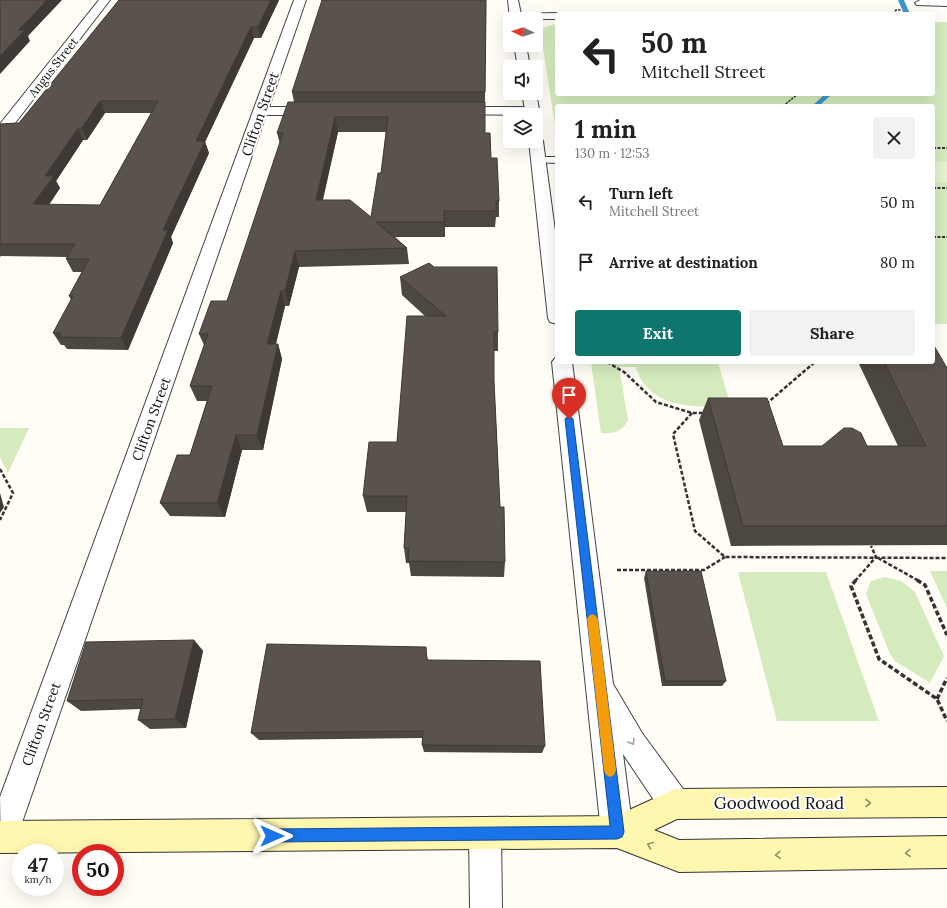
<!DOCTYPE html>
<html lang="en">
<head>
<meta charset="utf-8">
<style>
	:root { --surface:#fff; --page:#f2f2f2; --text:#202124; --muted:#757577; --accent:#0f766e }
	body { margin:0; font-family:Lora,serif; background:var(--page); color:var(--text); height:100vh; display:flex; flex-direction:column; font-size:15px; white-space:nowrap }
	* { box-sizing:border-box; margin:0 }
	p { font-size:13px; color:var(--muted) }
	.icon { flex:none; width:22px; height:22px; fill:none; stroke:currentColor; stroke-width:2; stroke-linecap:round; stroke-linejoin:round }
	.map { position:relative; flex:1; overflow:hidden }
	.drawer { position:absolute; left:555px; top:104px; width:380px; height:260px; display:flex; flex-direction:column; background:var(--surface); border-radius:4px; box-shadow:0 4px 16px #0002 }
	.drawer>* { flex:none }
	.top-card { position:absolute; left:555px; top:12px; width:380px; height:84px; border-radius:4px; box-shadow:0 4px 16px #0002; background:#fff; color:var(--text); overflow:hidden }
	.needle { width:26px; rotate:273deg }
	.fabs { position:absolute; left:503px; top:12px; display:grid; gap:8px }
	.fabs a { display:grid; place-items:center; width:40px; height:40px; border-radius:4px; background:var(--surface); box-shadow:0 4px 16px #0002; font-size:20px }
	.speed { position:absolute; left:12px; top:844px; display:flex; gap:8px; font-size:20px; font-weight:700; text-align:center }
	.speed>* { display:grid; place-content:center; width:52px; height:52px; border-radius:50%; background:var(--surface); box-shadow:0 4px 16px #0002; line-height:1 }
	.speed small { font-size:10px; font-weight:400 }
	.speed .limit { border:6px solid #d22; background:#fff; color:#111 }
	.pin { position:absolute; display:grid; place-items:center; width:34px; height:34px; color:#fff; margin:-41px -17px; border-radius:50% 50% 50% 0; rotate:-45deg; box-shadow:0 0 4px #0007 }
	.pin .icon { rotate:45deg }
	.me { position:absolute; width:44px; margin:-22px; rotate:90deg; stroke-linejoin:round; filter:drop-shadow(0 0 3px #0008) }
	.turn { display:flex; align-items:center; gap:14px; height:84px; padding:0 20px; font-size:18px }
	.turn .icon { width:52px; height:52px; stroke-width:2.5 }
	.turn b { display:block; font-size:28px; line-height:34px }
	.round { display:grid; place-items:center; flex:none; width:42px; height:42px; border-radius:4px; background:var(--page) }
	.overview { display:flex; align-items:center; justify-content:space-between; height:68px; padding:0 20px }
	h1 { font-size:24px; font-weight:700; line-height:30px }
	.action { display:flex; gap:8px; margin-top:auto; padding:8px 20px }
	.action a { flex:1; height:46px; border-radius:4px; background:var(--accent); color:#fff; font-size:16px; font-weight:700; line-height:46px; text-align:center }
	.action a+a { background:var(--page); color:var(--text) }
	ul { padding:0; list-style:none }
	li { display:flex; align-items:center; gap:12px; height:60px; padding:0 20px }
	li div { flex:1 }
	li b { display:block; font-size:15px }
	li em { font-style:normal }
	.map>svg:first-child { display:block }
</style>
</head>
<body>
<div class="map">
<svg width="947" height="908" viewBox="0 0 947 908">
	<rect width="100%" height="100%" fill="#fffdf5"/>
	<path fill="#d5ebbd" d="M933,22h14v302h-14v-218h-376v32l-17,-109 15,-5h2v70h376z
		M591,362h127l13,45c-30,-1 -66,3 -87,-23 -4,-5 -6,-12 -9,-17h-16l9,53c-6,12 -14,14 -27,13z
		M0,428h29l-21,45 -8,-15z
		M930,571h17v37z
		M738,572h88l53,149h-102z
		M885,577l16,4 14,11 29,64 -14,27 -35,-22 -5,-7 -24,-60 5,-13z"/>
	<path fill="#e6f2cf" d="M933,162h14v20h-14z"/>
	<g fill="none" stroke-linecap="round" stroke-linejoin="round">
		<path fill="#3f96cf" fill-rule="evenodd" d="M898,0h6l6,14h-6z
			M825,94h7l-13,12h-7z"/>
		<defs>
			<path id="service" d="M538,157h19v6l-23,-1 -1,-2z"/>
			<path id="minor" d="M99,0h11l-105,136 -5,1v-13z
				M294,0h12l-37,107h46l5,1 2,3 -2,3 -5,1h-49l-249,722 -5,11 -11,5 -1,-56z
				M920,0h27v6l-30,-1 -2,-2z
				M557,13l4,1h-4v5h-46l-2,-2 6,-3z
				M455,107h77l5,1 2,3 -2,3 -5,1 -82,-1 -2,-3 2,-3z
				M485,818l11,5 5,11 1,74h-32l-1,-74 5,-11z"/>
			<path id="tertiary" d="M508,0h10l4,19h-12z
				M514,45h12l4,22h-12z
				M522,93h14l4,22 -2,3h-2v-3h-10z
				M536,137l5,1 2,3 14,105v78l-7,-2 -2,-4 -19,-177h7z
				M557,356v6h15l41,322 29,49 44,60 4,11 -4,11 -11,4 -11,-4 -41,-61 10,78 -5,11 -11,5 -11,-5 -5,-11 -49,-470z"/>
			<path id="secondary" d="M947,787v30l-270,2 -23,11 25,10 268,-4v32l-268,4 -62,-24 -617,5v-32l616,-5 59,-27z"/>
		</defs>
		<use href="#service" stroke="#444" stroke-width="2"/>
		<use href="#minor" stroke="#444" stroke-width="2"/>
		<use href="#tertiary" stroke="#444" stroke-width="2"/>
		<use href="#secondary" stroke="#333" stroke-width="2"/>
		<path stroke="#333" stroke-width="1.5" stroke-dasharray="2.5 1" stroke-linecap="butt" d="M893,14l3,-4h5
			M783,106l15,-12"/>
		<path stroke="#333" stroke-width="2" stroke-dasharray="3 1.5" stroke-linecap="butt" d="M933,148h14
			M933,188h14
			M933,237h14"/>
		<path stroke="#333" stroke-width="2.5" stroke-dasharray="4 2" stroke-linecap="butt" d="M607,362l17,10 32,30 36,11h12
			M766,404l49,-42
			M692,413l-19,21 22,97 30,26 222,1
			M0,469l13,24 -13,27
			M878,558l41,23
			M617,570h87l21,-13
			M855,581l21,-24 -5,-11"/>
		<path stroke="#333" stroke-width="3.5" stroke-dasharray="5 2.5" stroke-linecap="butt" d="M856,580l-5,6 28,73 58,40 10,22
			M917,580l8,5 22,50
			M937,699l10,-21"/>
		<use href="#service" fill="#fff" fill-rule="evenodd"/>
		<use href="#minor" fill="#fff" fill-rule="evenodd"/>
		<use href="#tertiary" fill="#fff" fill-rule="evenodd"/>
		<use href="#secondary" fill="#fff6b0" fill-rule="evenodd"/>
	</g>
	<path fill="#4d4742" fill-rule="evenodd" d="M119,0h160l-18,38h-7l-49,104 4,11 -38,84 2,6 -45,107 -61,-1 -3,-4h-3l-8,-12 18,-33 -2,-4 13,-24h-9l-7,-13 1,-2 -66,-1 -1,1v-133l19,-1zM105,113h46l-51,92h-51l11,-17 -4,-7 27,-41h4z
		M486,9l-1,93v31l14,68v16h-3l-1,10h-50v10h-50l12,11 2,16 -110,3 -10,39h-4l-9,38h2l4,15 -19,91h-21l-17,67 -55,-1 -10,-13 30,-48 17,-54h-10l-7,-15 14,-41 -5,-11 28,-33 53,-157 -3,-11 17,-31 -2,-10zM338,132h48l-5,41 -10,44 -48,-17z
		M400,277l98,55v19h-4v30l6,126 5,55 -1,15 -93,-1 -2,-13h-3l-2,-15 2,-36h-39l-4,-16 34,-54 28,-126 -23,-21z
		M858,362h75l14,6v177l-216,1 -32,-126 9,-22 75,48h115z
		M646,571l80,110 -4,5h-60l-18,-108z
		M194,640l9,11 -17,77 -36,1 -12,-9 3,-11 -60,2 -14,-10z
		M427,657l1,3 117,86 -3,7 -118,-1 -2,-7v-7l-163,2 -8,-7z"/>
	<path fill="#3f3936" d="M47,0h15l-34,36 2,5 -30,33v-18l18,-26z
		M271,0h8l-18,38 -3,-11z
		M251,27l3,11 -49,104 4,11 -38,84 2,6 -45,107 -7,-12 42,-108 33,-89z
		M100,101l5,12 -18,27 -5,-12z
		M335,117l3,15 -19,83 -3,-15z
		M78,128l5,12 -27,41 4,7 -20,29 -7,-13 12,-28z
		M444,211l1,16v10l-1,-15z
		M295,251l4,16 -10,39 -4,-15z
		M281,291l4,15 -13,53 -5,-15z
		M278,344l4,15 -19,91 -6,-15z
		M236,435l6,15 -17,67 -8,-14z
		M0,493l4,14 -4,6z
		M194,640l9,11 -17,77 -11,-9z"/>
	<path fill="#5a524d" stroke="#3f3936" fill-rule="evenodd" d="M0,0h47l-29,30h7l-25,26z
		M119,0h152l-13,27h-7l-55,114h9l-42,89h5l-47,108 -62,-1 2,-4h-8l20,-37h-4l20,-37h-23l9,-15h-75v-120l19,-1zM100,101h58l-58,104 -67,-1 21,-28h-9l33,-48h4z
		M322,0h164v9l-1,83h-193z
		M288,102h197v31h5l1,25h6l2,43h-3v10h-52v11h-68l31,26 -112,3 -10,40h-4l-14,53h11l-21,91h-21l-19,68h-57l17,-48h13l22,-69h-22l18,-52h-9l12,-33h16l56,-168h-6zM335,117h53l-7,56h-3l-7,44 -21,-17h-34z
		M429,263l5,4h63l1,65h-4v49l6,126h4l1,55 -97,-1 1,-13h-5l3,-52h-44l6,-54h28l10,-126h39l-46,-39z
		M933,344l14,24v158h-204l-35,-128h59l16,48h39l22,-18h8l9,5 6,13h59l-42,-84h49z
		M646,571h55l25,110h-61z
		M194,640l-19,79 -37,1 5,-21 -76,2 19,-59z
		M267,644l159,3 1,13 113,1 5,85 -123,-1 1,-14 -172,2z"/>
	<defs><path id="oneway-chevron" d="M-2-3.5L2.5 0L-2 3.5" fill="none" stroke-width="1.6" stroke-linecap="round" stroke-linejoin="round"/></defs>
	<use stroke="#a0a0a0" href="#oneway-chevron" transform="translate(632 742) rotate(59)"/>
	<g stroke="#948f68">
		<use href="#oneway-chevron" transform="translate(868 803)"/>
		<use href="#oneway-chevron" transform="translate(650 845) rotate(-158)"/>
		<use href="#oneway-chevron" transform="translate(908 853) rotate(179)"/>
		<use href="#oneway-chevron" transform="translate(778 855) rotate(179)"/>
	</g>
	<path fill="#1a73e8" stroke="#114b97" d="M569,416l4,3 51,413 -2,5 -5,2 -345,3 -5,-2 -2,-4 2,-5 5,-2 338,-3 -45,-407z"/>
	<path fill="#f59e0b" d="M592,614l4,2 2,3 18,151 -2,5 -4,2 -4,-2 -2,-5 -17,-151 2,-3z"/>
	<g text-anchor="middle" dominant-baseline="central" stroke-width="4" stroke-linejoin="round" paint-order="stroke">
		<g font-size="12" fill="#111" stroke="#fff">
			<text transform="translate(53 67) rotate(-52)">Angus Street</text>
		</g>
		<g font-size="14" fill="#111" stroke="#fff">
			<text transform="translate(260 114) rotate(-71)">Clifton Street</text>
			<text transform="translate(151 419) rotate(-70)">Clifton Street</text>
			<text transform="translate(41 724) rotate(-70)">Clifton Street</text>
		</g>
		<g font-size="17" fill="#111" stroke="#fff">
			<text x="779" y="803">Goodwood Road</text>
		</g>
	</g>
</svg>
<div class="fabs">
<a><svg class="needle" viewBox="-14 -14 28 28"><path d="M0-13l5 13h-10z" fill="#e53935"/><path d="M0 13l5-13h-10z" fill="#757577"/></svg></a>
<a><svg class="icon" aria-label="sound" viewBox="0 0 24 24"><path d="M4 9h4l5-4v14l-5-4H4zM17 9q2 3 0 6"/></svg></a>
<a><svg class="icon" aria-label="layers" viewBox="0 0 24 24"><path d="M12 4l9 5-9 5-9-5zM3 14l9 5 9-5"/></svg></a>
</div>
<div class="speed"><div>47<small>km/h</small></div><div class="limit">50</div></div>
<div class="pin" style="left:569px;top:419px;background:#d93025"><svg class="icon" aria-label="arrive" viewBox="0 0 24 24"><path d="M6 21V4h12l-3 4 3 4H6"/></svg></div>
<svg class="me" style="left:272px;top:836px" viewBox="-20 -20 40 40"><path d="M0-17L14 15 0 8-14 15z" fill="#1a73e8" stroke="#fff" stroke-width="4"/></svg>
<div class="top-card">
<div class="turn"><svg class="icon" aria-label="left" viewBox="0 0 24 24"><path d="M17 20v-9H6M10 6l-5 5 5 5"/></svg><div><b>50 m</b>Mitchell Street</div></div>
</div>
<section class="drawer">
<div class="overview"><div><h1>1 min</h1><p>130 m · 12:53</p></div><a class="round"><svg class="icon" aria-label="close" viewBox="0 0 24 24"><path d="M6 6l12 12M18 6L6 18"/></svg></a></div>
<ul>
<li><svg class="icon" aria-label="left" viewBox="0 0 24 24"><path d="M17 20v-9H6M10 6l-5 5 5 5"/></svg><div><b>Turn left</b><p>Mitchell Street</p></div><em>50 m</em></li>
<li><svg class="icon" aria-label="arrive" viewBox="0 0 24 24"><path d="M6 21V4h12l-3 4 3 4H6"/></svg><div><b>Arrive at destination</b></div><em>80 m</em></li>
</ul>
<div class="action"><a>Exit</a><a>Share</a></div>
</section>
</div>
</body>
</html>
